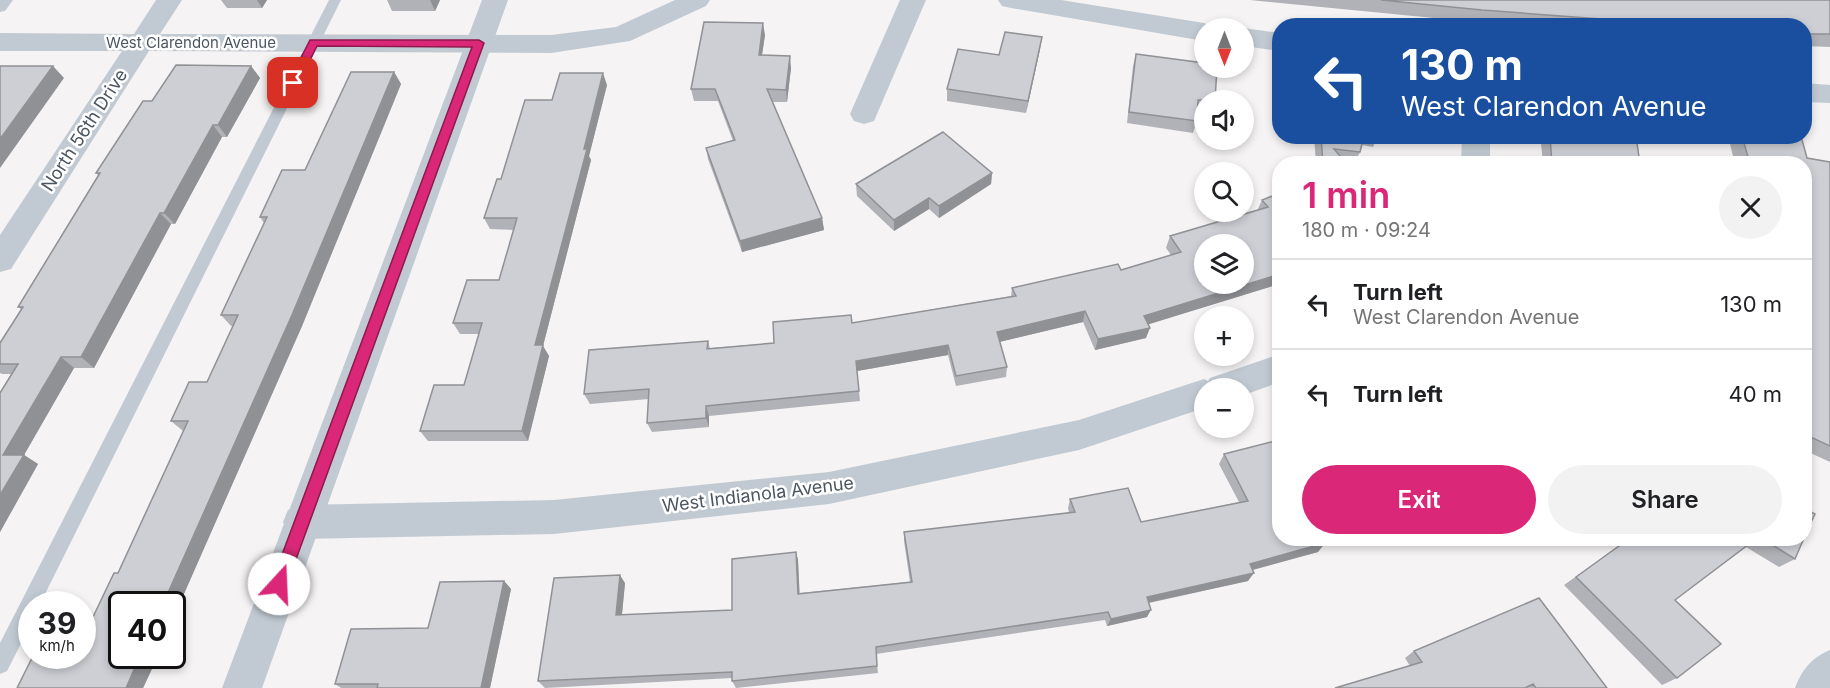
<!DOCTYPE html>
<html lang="en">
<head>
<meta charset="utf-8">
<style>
	:root { --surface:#fff; --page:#f2f2f2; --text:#202124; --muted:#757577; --line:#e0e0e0; --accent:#db2777 }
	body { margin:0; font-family:Inter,sans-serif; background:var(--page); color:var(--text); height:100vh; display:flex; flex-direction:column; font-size:22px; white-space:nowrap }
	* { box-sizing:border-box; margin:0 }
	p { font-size:20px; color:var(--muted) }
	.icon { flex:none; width:33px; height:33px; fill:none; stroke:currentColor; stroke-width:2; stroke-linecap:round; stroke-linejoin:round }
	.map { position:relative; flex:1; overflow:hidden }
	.details { position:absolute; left:1272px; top:156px; width:540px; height:390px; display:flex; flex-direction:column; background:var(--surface); border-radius:24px; box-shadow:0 3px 9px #0003 }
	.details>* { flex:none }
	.guide { position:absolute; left:1272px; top:18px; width:540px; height:126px; border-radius:24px; box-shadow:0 3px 9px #0003; background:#1a4fa0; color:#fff; overflow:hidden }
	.needle { width:39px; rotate:180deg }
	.controls { position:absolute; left:1194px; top:18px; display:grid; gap:12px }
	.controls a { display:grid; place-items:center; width:60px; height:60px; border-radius:50%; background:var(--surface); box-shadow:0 3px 9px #0003; font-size:30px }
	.speed { position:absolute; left:18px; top:591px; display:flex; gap:12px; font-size:30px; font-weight:700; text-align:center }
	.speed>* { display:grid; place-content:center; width:78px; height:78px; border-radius:50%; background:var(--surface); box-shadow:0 3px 9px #0003; line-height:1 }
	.speed small { font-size:15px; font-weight:400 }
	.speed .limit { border:3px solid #111; border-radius:9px; background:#fff; color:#111 }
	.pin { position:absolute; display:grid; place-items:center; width:51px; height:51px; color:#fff; margin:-26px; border-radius:12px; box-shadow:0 3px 9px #0006 }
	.me { position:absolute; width:66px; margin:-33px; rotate:20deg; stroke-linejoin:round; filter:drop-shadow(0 0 4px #0008) }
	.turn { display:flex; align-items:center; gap:21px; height:126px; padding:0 30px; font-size:27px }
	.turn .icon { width:78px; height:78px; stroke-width:2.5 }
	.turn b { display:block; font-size:42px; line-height:51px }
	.round { display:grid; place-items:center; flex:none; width:63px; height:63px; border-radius:32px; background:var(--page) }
	.head { display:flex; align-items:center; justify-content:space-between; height:102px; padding:0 30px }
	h1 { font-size:36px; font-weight:600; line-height:45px; color:var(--accent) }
	.action { display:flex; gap:12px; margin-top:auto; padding:12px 30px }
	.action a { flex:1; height:69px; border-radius:36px; background:var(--accent); color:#fff; font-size:24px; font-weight:600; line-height:69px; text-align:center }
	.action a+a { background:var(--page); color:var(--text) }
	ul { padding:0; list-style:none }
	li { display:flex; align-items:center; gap:18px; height:90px; padding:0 30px; border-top:2px solid var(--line) }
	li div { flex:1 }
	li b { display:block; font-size:22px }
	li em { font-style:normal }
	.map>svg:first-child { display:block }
</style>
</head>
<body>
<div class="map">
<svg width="1830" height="688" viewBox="0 0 1830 688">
	<rect width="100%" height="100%" fill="#f5f3f3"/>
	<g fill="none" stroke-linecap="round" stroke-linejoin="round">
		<path fill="#c1cad2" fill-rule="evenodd" d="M0,0h13l-8,11 -5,1z
			M329,0h12l-301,604h-8v18l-25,49 -7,3v-31z"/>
		<path fill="#c1cad2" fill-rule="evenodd" d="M156,0h26l-22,34 391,1 65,-8 59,-27h35l-4,6 -76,35 -79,12 -402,-2 -138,218 -11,3v-37l122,-184h-122v-18l134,1z
			M900,0h26l-52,121 -10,3 -10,-3 -4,-7z
			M998,0h63l143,23 11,5h-11v13l-193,-33 -9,-2z
			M1243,28h1l36,5v18l-36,-5z
			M1804,83l26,2v18l-26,-1z
			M1462,136h28v28h-29z
			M1280,354v28l-36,13v-7h-40v20l-125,42 -250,54 -275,30 -253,5 -13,-5 -5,-12 5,-12 13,-5 253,-5 275,-28 250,-52 125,-41 4,2 2,-3z
			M1830,650v38h-35c7,-18 16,-30 35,-38z"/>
		<path fill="#c1cad2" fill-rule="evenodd" d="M482,0h26l-246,688h-40z"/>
	</g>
	<path fill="#b0b2b7" d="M221,0h46l-5,8h-35z
		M387,0h53l-5,11h-43z
		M1250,0h580v47l-26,-1v-20h-281l-48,-4z
		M765,35l-3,20 29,13 -4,34h-15l50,116 2,12 -82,22 -34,-93 -2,-11 27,-7 -15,-40h-24l-3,-12z
		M1040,49l-14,64 -79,-12v-12l52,-34z
		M1136,54l68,46v13l-6,-1 -1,9 -4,12 -66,-10 6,-57z
		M251,66l9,12 -33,59h-5l-47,87h-4l-77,144h-20l-50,87 14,9 -38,68v-139l11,-19h-9l-2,-1v-30l21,-34 -3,-2 80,-132 -2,-2 56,-72z
		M394,72l7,12 -99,242 -130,295v-17l-14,52 -15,32h-126l65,-32 36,-83 65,-142 -12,-10 36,-39 26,-56h-2l-10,-11 43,-92 -4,-6 45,-47z
		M607,85l-18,71 2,4 -48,186 6,10 -21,85h-100l-8,-10 44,-46 15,-51h-19l-7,-11 46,-43 15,-50 -24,-1 -6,-11 17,-39 51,-79z
		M1314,136h64l-5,11 -11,-2 -2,7 -6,12h-38z
		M1545,136h91l4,28h-97l-2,-21z
		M1728,136h73l6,22 23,4v300l-26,-12v-286h-69z
		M992,173l-1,11 -52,34 -10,-9 -35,22 -37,-35 -1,-12z
		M1280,193v85l-4,7 -128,39 -2,14 -51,12 -12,-28 -84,20 8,25 -1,10 -50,9 -8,-31 -91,16 3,30 -151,15v11l-57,5 -5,-9 2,-24 -59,5 -6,-10 124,-53 2,7 64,-5 78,-20 159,-27 1,-8 109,-18 50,-15 -5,-7 4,-12 87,-25 5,-11z
		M1224,454l101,89 -7,9 -65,18 -5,11 -99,22 -2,14 -40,9 -2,-6 -229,34 2,19 -142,15 -4,-7v-3l-187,10 -7,-7 87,-98 -3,32 110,-5 64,-58 2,8 1,33 111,-11 -6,-41v-9l165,-19 -1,-5 2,-9 71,23 98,-20 -20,-38z
		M1630,538h174l-9,21 -16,8 -33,-20 -71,53 2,78 -15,7 -98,-100z
		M504,581l7,8 -21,99h-149l-6,-4z
		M1414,651l193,37h-272l75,-22 -5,-8z"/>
	<path fill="#909195" d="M257,0h10l-5,8z
		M430,0h10l-5,11z
		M763,23l2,12 -5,33 -1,-13z
		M1042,37l-2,12 -14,64 2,-12z
		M790,56l1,12 -4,34 -1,-12z
		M53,66l11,12 -64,90v-29z
		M251,66l9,12 -33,59 -9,-12z
		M394,72l7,12 -99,242 -130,295v-17h-9z
		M603,73l4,12 -18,71 2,4 -48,186 6,10 -21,85 -6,-10 13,-86z
		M213,125l9,12 -47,87 -11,-11z
		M992,173l-1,11 -52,34v-12z
		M929,198v11l-35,22v-11z
		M160,213l11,11 -77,144 -13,-11z
		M822,218l2,12 -82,22 -2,-11z
		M1280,269v9l-4,7 -136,42 4,-11z
		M1085,311l-2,11 -88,21 2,-11z
		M1150,328l-4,10 -51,12 3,-11z
		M948,345v10l-91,16 -1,-10z
		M61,357l13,11 -50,87 14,9 -38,68v-37l3,-40z
		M706,406l3,10v11l-3,-9z
		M1321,538h21l-27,8z
		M1325,543l-7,9 -74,20 6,-8z
		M796,552l2,8 2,41 -2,-7z
		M1254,573l-6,8 -106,23 5,-7z
		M620,575l5,8 -4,40 -5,-8z
		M504,581l7,8 -21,99h-9z
		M1151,610l-4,7 -40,9 4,-7z
		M140,656h18l-15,32h-17z"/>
	<path fill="#cdcfd5" stroke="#909195" stroke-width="1.5" fill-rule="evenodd" d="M1381,0h449v34h-26v-8h-109l-213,-16z
		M704,22l59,1 -4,32 31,1 -4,34 -19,-1 55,129 -82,23 -34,-93 29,-8 -20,-51h-24z
		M1005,32l37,5 -14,64 -81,-12 11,-40 41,6z
		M1136,54l68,9v5h13l-2,32h-17l-1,21 -68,-9z
		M176,65l75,1 -33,59h-5l-49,88h-4l-79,144h-20l-58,98h21l-24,40v-102l18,-29h-18v-21l23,-36h-5l82,-134h-4l47,-72h9z
		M0,66h53l-53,73z
		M351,72h43l-102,243 -129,289h-41v52h18l-14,32h-109l16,-32h49v-16l32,-67h4l70,-152h-17l18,-39h18l31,-67h-17l46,-98h-7l22,-47h23z
		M560,73h43l-19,76h3l-52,196h8l-21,86h-102l14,-46h30l18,-62h-29l14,-43h32l18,-62h-33l13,-39h4l24,-79h27z
		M943,132l49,41 -53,33 -10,-8 -35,22 -38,-36z
		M1321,136h43l-4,16 -26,-3 13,15h-24z
		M1550,136h27l10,2v-2h49l4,28h-88z
		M1742,136h59l6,22 23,4v284l-26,-12v-270h-54z
		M1280,193v81l-136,42 6,12 -52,11 -13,-28 -88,21 10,35 -51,9 -8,-31 -92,16 3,30 -153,15v12l-59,5 2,-34 -65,5 5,-44 119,-9 -1,8 67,-6 -1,-21 78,-7 1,8 164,-27 -4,-8 106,-24 3,6 60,-18 -11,-16 98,-29 -6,-7zM1204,244h40v40h-40z
		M1275,441l5,8v89h43l2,5 -75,21 4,9 -107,24 4,13 -40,9 -3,-7 -232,35 1,19 -145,15v-9l-194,9 16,-103 66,-3 -4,40 116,-5v-51l64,-7 2,42 114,-12 -8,-50 171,-20 -5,-13 58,-11 13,34 107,-21 -24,-47z
		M1804,508l11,6 -11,23z
		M1630,538h127l-82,62 46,44 -44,34 -101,-101z
		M1761,538h43l-9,21z
		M504,581l-23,107h-104l1,-4h-43l16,-55 77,-1 12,-46z
		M1539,598l68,90h-71l-3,-4 -8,4h-190l87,-26 -8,-11z"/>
	<path fill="#db2777" stroke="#8e194d" stroke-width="1.5" d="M310,40h169l5,3 -197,541 -2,6 -6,2 -6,-2 -2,-6 201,-537 -155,-1 -20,40h-8l-1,-3z"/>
	<g text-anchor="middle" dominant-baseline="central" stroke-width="5" stroke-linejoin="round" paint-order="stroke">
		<g font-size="15" fill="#4a5661" stroke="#fff">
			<text x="191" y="42">West Clarendon Avenue</text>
		</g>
		<g font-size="18" fill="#4a5661" stroke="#fff">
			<text transform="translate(84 130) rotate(-57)">North 56th Drive</text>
			<text transform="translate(758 494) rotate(-7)">West Indianola Avenue</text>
		</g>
	</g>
</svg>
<div class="controls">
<a><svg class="needle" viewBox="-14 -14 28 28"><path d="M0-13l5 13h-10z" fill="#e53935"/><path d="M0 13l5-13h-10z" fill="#757577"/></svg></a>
<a><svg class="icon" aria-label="sound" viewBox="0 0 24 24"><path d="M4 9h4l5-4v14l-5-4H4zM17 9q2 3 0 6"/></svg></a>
<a><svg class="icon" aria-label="search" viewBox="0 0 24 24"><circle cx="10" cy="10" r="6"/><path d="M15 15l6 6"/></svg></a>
<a><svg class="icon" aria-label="layers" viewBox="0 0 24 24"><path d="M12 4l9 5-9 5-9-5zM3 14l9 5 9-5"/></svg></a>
<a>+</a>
<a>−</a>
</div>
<div class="speed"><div>39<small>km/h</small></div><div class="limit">40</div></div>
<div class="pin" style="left:293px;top:83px;background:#d93025"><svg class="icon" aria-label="arrive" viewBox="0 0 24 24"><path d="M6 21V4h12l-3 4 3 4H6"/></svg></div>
<svg class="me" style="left:279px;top:584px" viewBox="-20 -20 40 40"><circle r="19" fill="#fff"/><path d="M0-13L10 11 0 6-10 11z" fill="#db2777"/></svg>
<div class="guide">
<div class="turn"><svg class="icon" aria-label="left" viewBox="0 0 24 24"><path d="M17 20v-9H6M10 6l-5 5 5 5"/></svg><div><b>130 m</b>West Clarendon Avenue</div></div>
</div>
<section class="details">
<div class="head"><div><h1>1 min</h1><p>180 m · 09:24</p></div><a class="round"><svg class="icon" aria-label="close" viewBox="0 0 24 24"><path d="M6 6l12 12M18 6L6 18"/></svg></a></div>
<ul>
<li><svg class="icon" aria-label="left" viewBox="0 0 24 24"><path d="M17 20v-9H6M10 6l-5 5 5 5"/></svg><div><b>Turn left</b><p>West Clarendon Avenue</p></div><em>130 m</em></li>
<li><svg class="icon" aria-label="left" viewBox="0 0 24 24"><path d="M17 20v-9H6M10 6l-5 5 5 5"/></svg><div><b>Turn left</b></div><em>40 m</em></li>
</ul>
<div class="action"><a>Exit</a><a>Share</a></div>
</section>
</div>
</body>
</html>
